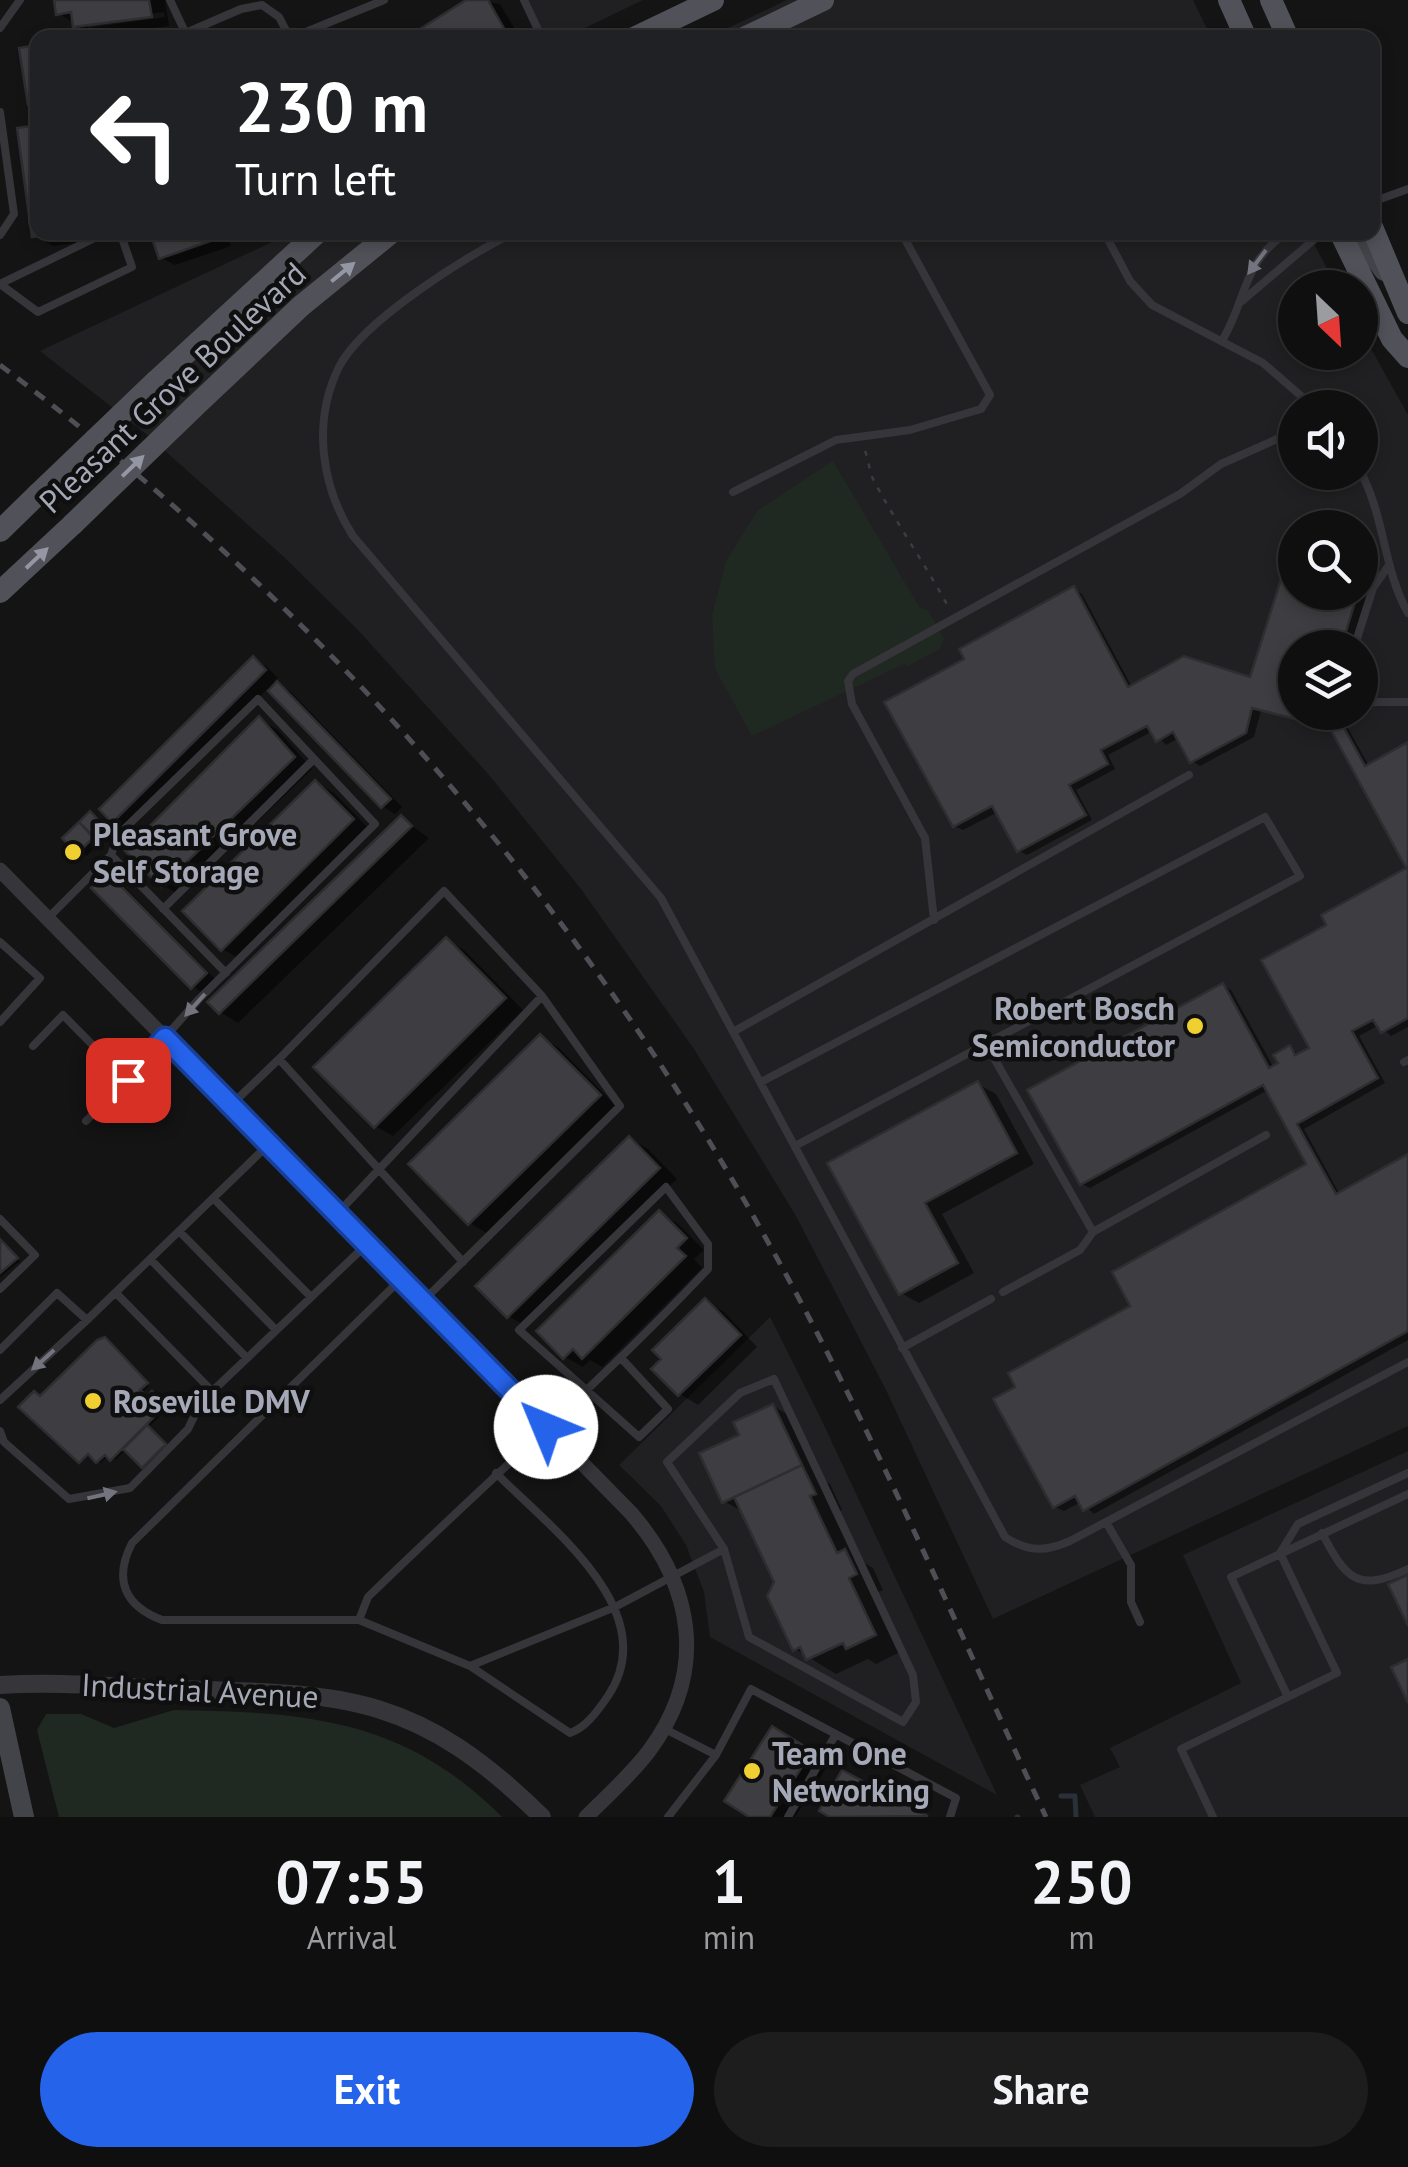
<!DOCTYPE html>
<html lang="en">
<head>
<meta charset="utf-8">
<style>
	:root { --surface:#0f0f10; --page:#1d1d1e; --text:#f1f3f6; --muted:#9b9c9f; --line:#2f2f30; --accent:#2563eb }
	body { margin:0; font-family:"PT Sans",sans-serif; background:var(--page); color:var(--text); height:100vh; display:flex; flex-direction:column; font-size:38px; white-space:nowrap }
	* { box-sizing:border-box; margin:0 }
	p { font-size:32px; color:var(--muted) }
	.icon { flex:none; width:55px; height:55px; fill:none; stroke:currentColor; stroke-width:2; stroke-linecap:round; stroke-linejoin:round }
	.map { position:relative; height:1817px; overflow:hidden }
	.side { display:flex; flex-direction:column; background:var(--surface); flex:1 }
	.side>* { flex:none }
	.guide { position:absolute; left:30px; top:30px; width:1350px; height:210px; border-radius:20px; box-shadow:0 5px 15px #0003,0 0 0 2px var(--line); background:#202124; color:#fff; overflow:hidden }
	.needle { width:65px; rotate:155deg }
	.buttons { position:absolute; left:1278px; top:270px; display:grid; gap:20px }
	.buttons a { display:grid; place-items:center; width:100px; height:100px; border-radius:50%; background:var(--surface); box-shadow:0 5px 15px #0003,0 0 0 2px var(--line); font-size:50px }
	.pin { position:absolute; display:grid; place-items:center; width:85px; height:85px; color:#fff; margin:-42px; border-radius:20px; box-shadow:0 5px 15px #0006 }
	.me { position:absolute; width:110px; margin:-55px; rotate:315deg; stroke-linejoin:round; filter:drop-shadow(0 0 8px #0008) }
	.turn { display:flex; align-items:center; gap:35px; height:210px; padding:0 40px; font-size:45px }
	.turn .icon { width:130px; height:130px; stroke-width:2.5 }
	.turn b { display:block; font-size:70px; line-height:85px }
	.eta { display:flex; justify-content:space-evenly; align-items:center; height:170px; text-align:center }
	.eta b { font-size:60px; font-weight:700; line-height:70px }
	.action { display:flex; gap:20px; margin-top:auto; padding:20px 40px }
	.action a { flex:1; height:115px; border-radius:60px; background:var(--accent); color:#fff; font-size:40px; font-weight:700; line-height:115px; text-align:center }
	.action a+a { background:var(--page); color:var(--text) }
	.map>svg:first-child { display:block }
</style>
</head>
<body>
<div class="map">
<svg width="1408" height="1817" viewBox="0 0 1408 1817">
	<rect width="100%" height="100%" fill="#141415"/>
	<path fill="#202022" fill-rule="evenodd" d="M521,0h122l-79,38 -25,-1z
		M787,0h406l18,37 -504,1z
		M291,233h1017l29,54 -42,1v64h65v-23l48,86v1011l-415,193 -107,-229 -90,-174 -102,-167 -113,-160 -92,-114 -131,-145 -74,-73 -139,-124 -105,-82zM1295,408h65v64h-65zM1295,528h65v64h-65zM1295,648h65v64h-65z
		M770,1317l52,104 175,374 -287,-158 -6,-45 -18,-47 -25,-39 -42,-41z
		M1408,1451v366h-313l-15,-32 40,-18 -10,-19 131,-65 -58,-128z"/>
	<path fill="#202822" d="M833,461l87,147 8,2 16,29 -4,10 -32,17 -4,-2 -152,72 -37,-67 -3,-54 14,-54 32,-51z
		M174,1710c131,2 230,8 328,107h-443l-22,-87 9,-16h35l33,14z"/>
	<path fill="#0007" fill-rule="evenodd" d="M57,0h108l4,26 -75,10 -36,-23zM164,12l1,5 -77,11v-5z
		M471,0l29,4 20,34h-111z
		M38,232h65l1,7 -51,7 -18,-10z
		M152,232h74l5,14 -56,19 -14,-7z
		M1295,544v48h65v-39l18,8 -28,87h-55v64h44l30,54 39,-21v122l-80,-147 -2,8 -65,-17 -7,26 -54,29 -8,-5 -13,-23 -13,7 -13,-14 -45,24 7,14 -39,21 16,30 -65,35 -8,-4 -21,-39 -35,18 -9,-4 13,-166 107,-71 8,5 50,93 120,-7z
		M253,659l13,7 12,12 -4,4 17,10 111,115 -7,7 -13,-8 -114,-118 -141,141 -13,-8z
		M260,720l18,10 34,39 -131,127 -18,-11z
		M316,783l18,10 37,38 -131,128 -18,-10z
		M90,814l19,16 -22,26 -8,-4z
		M401,818l28,20 -191,185 -18,-11z
		M1408,870v157l-17,9 -12,-11 -20,11 26,47 -81,46 36,66 68,-38v183l-314,174 -13,-12 -17,9 -9,-4 79,-200 176,-142 -42,-75 -178,98 -8,-4 141,-198 8,4 43,78 16,-20 10,7 12,-7 18,-122z
		M107,875l14,8 97,99 -12,12 -13,-7z
		M446,940l18,10 59,60 -130,126 -18,-10z
		M541,1037l18,11 58,59 -129,127 -18,-11 -59,-59z
		M978,1084l18,10 38,70 -92,50 32,59 -55,30 -18,-10 -71,-129z
		M630,1139l18,10 29,30 -151,147 -18,-10z
		M660,1213l18,11 26,26 -10,9 8,9 -100,99 -12,-7 -7,7 -18,-10z
		M0,1240l20,21 -20,16z
		M705,1302l19,10 33,35 -59,58 -18,-11z
		M109,1342l40,44 -7,7 6,6 8,-3 12,12 -20,20 25,22 -21,21 -25,-22 -12,11 -6,-5 -8,8 -9,-9 -12,7 -39,-62z
		M773,1406l19,11 28,62 10,5 12,26 -5,2 22,48 14,8 10,22 -8,3 27,58 -26,13 -8,-5 -32,15 -41,-25 -18,-67 -34,-70 -19,-11 18,-65z
		M773,1730l56,34 -34,53h-41z"/>
	<g fill="none" stroke-linecap="round" stroke-linejoin="round">
		<path stroke="#2a3039" stroke-width="5" d="M1061,1796h14l1,21
			M1017,1817h1"/>
	</g>
	<path fill="#3e3e42" stroke="#2e2e31" stroke-width="2.5" d="M54,0h95l3,17 -79,10 -2,-15 -15,3z
		M466,0h22l18,32 -9,6h-91z
		M38,45v59l-10,1 -9,-57z
		M38,125v107h26l-32,5 -15,-109z
		M150,232h67l2,6 -60,21z
		M1295,535v57h63l-17,56h-46v64h40l30,54 43,-24v276l-27,15 -8,-13 -21,11 26,47 -81,46 39,70 72,-40v177l-325,180 -8,-15 -22,12 -60,-109 22,-12 -7,-14 122,-67 -18,-34 194,-108 -43,-79 -183,100 -53,-95 196,-107 46,85 9,-5 -5,-8 17,-10 5,10 14,-7 -48,-88 65,-35 -5,-10 85,-47 -80,-147 -6,-2 -2,6 -66,-17 -6,25 -56,30 -17,-31 -17,10 -9,-16 -46,24 7,14 -39,21 17,30 -69,37 -25,-46 -39,21 -69,-125 80,-43 -5,-10 115,-63 54,101 56,-31 66,21z
		M253,656l13,14 -154,153 -13,-14z
		M277,681l114,118 -10,9 -113,-117z
		M259,716l36,41 -134,130 -36,-36z
		M315,780l39,39 -133,132 -39,-40z
		M90,811l12,13 -11,11 -12,-13z
		M401,815l11,11 -193,188 -12,-12z
		M79,822l15,15 -17,17 -15,-16z
		M107,872l100,101 -16,16 -100,-101z
		M446,937l60,61 -132,130 -61,-61z
		M540,1034l61,61 -133,130 -60,-61z
		M978,1081l39,72 -92,50 33,60 -59,32 -72,-132z
		M629,1136l31,32 -153,150 -32,-32z
		M659,1210l28,28 -10,10 9,8 -104,103 -9,-10 -10,10 -27,-28z
		M0,1239l18,19 -18,15z
		M705,1298l36,37 -63,61 -27,-27 10,-10 -9,-9z
		M105,1337l43,46 -8,7 7,6 5,-5 14,14 -56,56 -5,-6 -9,8 -8,-9 -9,9 -61,-56 16,-16 6,5 57,-56z
		M773,1404l29,61 -80,38 -23,-50 40,-18 -6,-13z
		M147,1425l19,19 -24,24 -19,-19z
		M802,1465l14,29 -6,2 27,57 8,-4 12,25 -8,4 27,57 -30,14 -3,-6 -37,17 -6,-13 -7,4 -26,-55 7,-14 -40,-85z
		M1408,1575v51l-20,-42z
		M1408,1659v44l-17,-36z
		M772,1726l40,25 -42,66h-21l-25,-16z
		M842,1770l86,46 -98,1 -11,-6z"/>
	<g fill="none" stroke-linecap="round" stroke-linejoin="round">
		<path stroke="#3b3b41" stroke-width="2.5" stroke-dasharray="5 8" stroke-linecap="butt" d="M865,451c4,9 4,21 9,30 23,43 51,83 75,127"/>
		<path stroke="#35353a" stroke-width="8" d="M170,0l15,32
			M524,0l18,38
			M0,28l20,-28
			M174,38l67,-29 21,-4 17,12 11,21
			M291,38l93,-38
			M0,112l14,102 -14,21
			M1372,202l36,-13
			M515,232c-48,24 -152,88 -176,135 -27,55 -18,119 14,169l308,362 344,639c23,15 40,15 65,4l338,-179
			M1104,232l26,49 22,24 111,58 52,45
			M0,284l38,28 94,-45 -12,-35
			M0,284l107,-52
			M1242,301l81,-69
			M1223,339c25,-43 19,-77 65,-107
			M1360,471c25,45 23,98 48,142
			M733,492l103,-52 74,-10 71,-21 9,-14 -89,-163
			M1354,648l19,-60 16,-23
			M1360,702h48
			M111,855l115,118
			M163,909l151,-150
			M934,920l-9,-82 -73,-134 -4,-23 5,-7 327,-180 41,-30 74,-33
			M0,942l40,36 -40,44
			M733,1032l456,-257
			M986,1044l107,188 173,-97
			M33,1046l30,-31 64,65 72,-81 176,-175 -117,-125 -140,136 -7,20 -64,64
			M279,1059l165,-168 98,105
			M1404,1062l4,-2
			M761,1082l504,-265 35,59 -505,270
			M230,1106l49,-47 184,203
			M86,1121l41,-41
			M213,1198l98,99
			M336,1215l206,-219 78,110 -198,196
			M0,1219l35,36 -35,34
			M179,1231l97,99
			M150,1259l97,99
			M1003,1292l77,-42 13,-18
			M116,1293l96,98
			M902,1348l89,-49
			M0,1350l57,-57 30,27 181,-175
			M622,1359l46,50 -29,28 -120,-107 147,-143 42,57v25c-108,114 -227,218 -340,328l-9,23 111,46 145,-59 109,-58 25,88 154,85 13,-20 -3,-27 -139,-296 -34,14 -73,69 57,87
			M0,1400l87,-80
			M0,1431l4,11 65,57 61,-11 58,-59 13,-27 165,-157
			M1106,1522l25,43v37l9,20
			M1322,1533c24,46 35,60 86,36
			M359,1620h-197c-37,-14 -49,-40 -30,-77l268,-263
			M470,1666l100,67c17,-6 28,-23 38,-37 57,-85 -60,-170 -112,-223
			M1288,1697l-57,-120 177,-83
			M663,1728l53,27
			M668,1817l48,-62 35,-66 205,109 -6,19
			M788,1817l48,-83
			M1213,1817l-32,-68 156,-76 -57,-120 18,-29 110,-51"/>
		<path stroke="#35353a" stroke-width="15" d="M0,870l631,643c62,72 78,157 18,238 -18,24 -42,45 -63,66"/>
		<path stroke="#35353a" stroke-width="18" d="M0,1685c59,-4 117,2 175,4 169,5 240,3 367,128"/>
		<path stroke="#43434a" stroke-width="20" d="M1357,232l27,39
			M0,1708l24,109"/>
		<path stroke="#515159" stroke-width="22" d="M1229,0l17,38
			M1271,0l17,38
			M634,38l79,-38
			M744,38l79,-38
			M1372,227l36,86
			M1340,232l52,107 16,18
			M156,381l162,-149
			M193,408l108,-102 91,-74
			M0,531l38,-37
			M0,592l73,-68"/>
		<path stroke="#4e4e55" stroke-width="5" stroke-dasharray="12 10" stroke-linecap="butt" d="M0,365c313,235 573,528 764,870 106,187 190,387 282,582"/>
		<path stroke="#515159" stroke-width="22" d="M38,494l118,-113
			M73,524l120,-116"/>
	</g>
	<defs><path id="oneway-solid" d="M-6-.8H1V-3.2L6.5 0L1 3.2V.8H-6Z" transform="scale(2.5)"/></defs>
	<g fill="#73747e">
		<use href="#oneway-solid" transform="translate(1257 262) rotate(127)"/>
		<use href="#oneway-solid" transform="translate(195 1005) rotate(132)"/>
		<use href="#oneway-solid" transform="translate(43 1360) rotate(138)"/>
		<use href="#oneway-solid" transform="translate(102 1495) rotate(-13)"/>
	</g>
	<g fill="#9497a3">
		<use href="#oneway-solid" transform="translate(343 272) rotate(-39)"/>
		<use href="#oneway-solid" transform="translate(133 466) rotate(-44)"/>
		<use href="#oneway-solid" transform="translate(37 558) rotate(-43)"/>
	</g>
	<g fill="none" stroke-linecap="round" stroke-linejoin="round">
		<defs>
			<path id="route" d="M128,1080l37,-42 381,389"/>
		</defs>
		<use href="#route" stroke="#184099" stroke-width="25"/>
		<use href="#route" stroke="#2563eb" stroke-width="18"/>
	</g>
	<g fill="#f0d031" stroke="#0f0f10" stroke-width="4">
		<circle cx="73" cy="852" r="10"/>
		<circle cx="1195" cy="1026" r="10"/>
		<circle cx="93" cy="1401" r="10"/>
		<circle cx="752" cy="1771" r="10"/>
	</g>
	<g text-anchor="middle" dominant-baseline="central" stroke-width="9" stroke-linejoin="round" paint-order="stroke">
		<g font-size="32" fill="#a5a8b6" stroke="#0f0f10">
			<text transform="translate(172 387) rotate(-43)">Pleasant Grove Boulevard</text>
			<text transform="translate(200 1690) rotate(3)">Industrial Avenue</text>
		</g>
		<g font-size="32" font-weight="bold" fill="#a5a8b6" stroke="#0f0f10" text-anchor="start">
			<text x="93" y="834">Pleasant Grove<tspan x="93" dy="37">Self Storage</tspan></text>
			<text x="1175" y="1008" text-anchor="end">Robert Bosch<tspan x="1175" dy="37">Semiconductor</tspan></text>
			<text x="113" y="1401">Roseville DMV</text>
			<text x="772" y="1753">Team One<tspan x="772" dy="37">Networking</tspan></text>
		</g>
	</g>
</svg>
<div class="buttons">
<a><svg class="needle" viewBox="-14 -14 28 28"><path d="M0-13l5 13h-10z" fill="#e53935"/><path d="M0 13l5-13h-10z" fill="#9b9c9f"/></svg></a>
<a><svg class="icon" aria-label="sound" viewBox="0 0 24 24"><path d="M4 9h4l5-4v14l-5-4H4zM17 9q2 3 0 6"/></svg></a>
<a><svg class="icon" aria-label="search" viewBox="0 0 24 24"><circle cx="10" cy="10" r="6"/><path d="M15 15l6 6"/></svg></a>
<a><svg class="icon" aria-label="layers" viewBox="0 0 24 24"><path d="M12 4l9 5-9 5-9-5zM3 14l9 5 9-5"/></svg></a>
</div>
<div class="pin" style="left:128px;top:1080px;background:#d93025"><svg class="icon" aria-label="arrive" viewBox="0 0 24 24"><path d="M6 21V4h12l-3 4 3 4H6"/></svg></div>
<svg class="me" style="left:546px;top:1427px" viewBox="-20 -20 40 40"><circle r="19" fill="#fff"/><path d="M0-13L10 11 0 6-10 11z" fill="#2563eb"/></svg>
<div class="guide">
<div class="turn"><svg class="icon" aria-label="left" viewBox="0 0 24 24"><path d="M17 20v-9H6M10 6l-5 5 5 5"/></svg><div><b>230 m</b>Turn left</div></div>
</div>
</div>
<section class="side">
<div class="eta">
<div><b>07:55</b><p>Arrival</p></div>
<div><b>1</b><p>min</p></div>
<div><b>250</b><p>m</p></div>
</div>
<div class="action"><a>Exit</a><a>Share</a></div>
</section>
</body>
</html>
